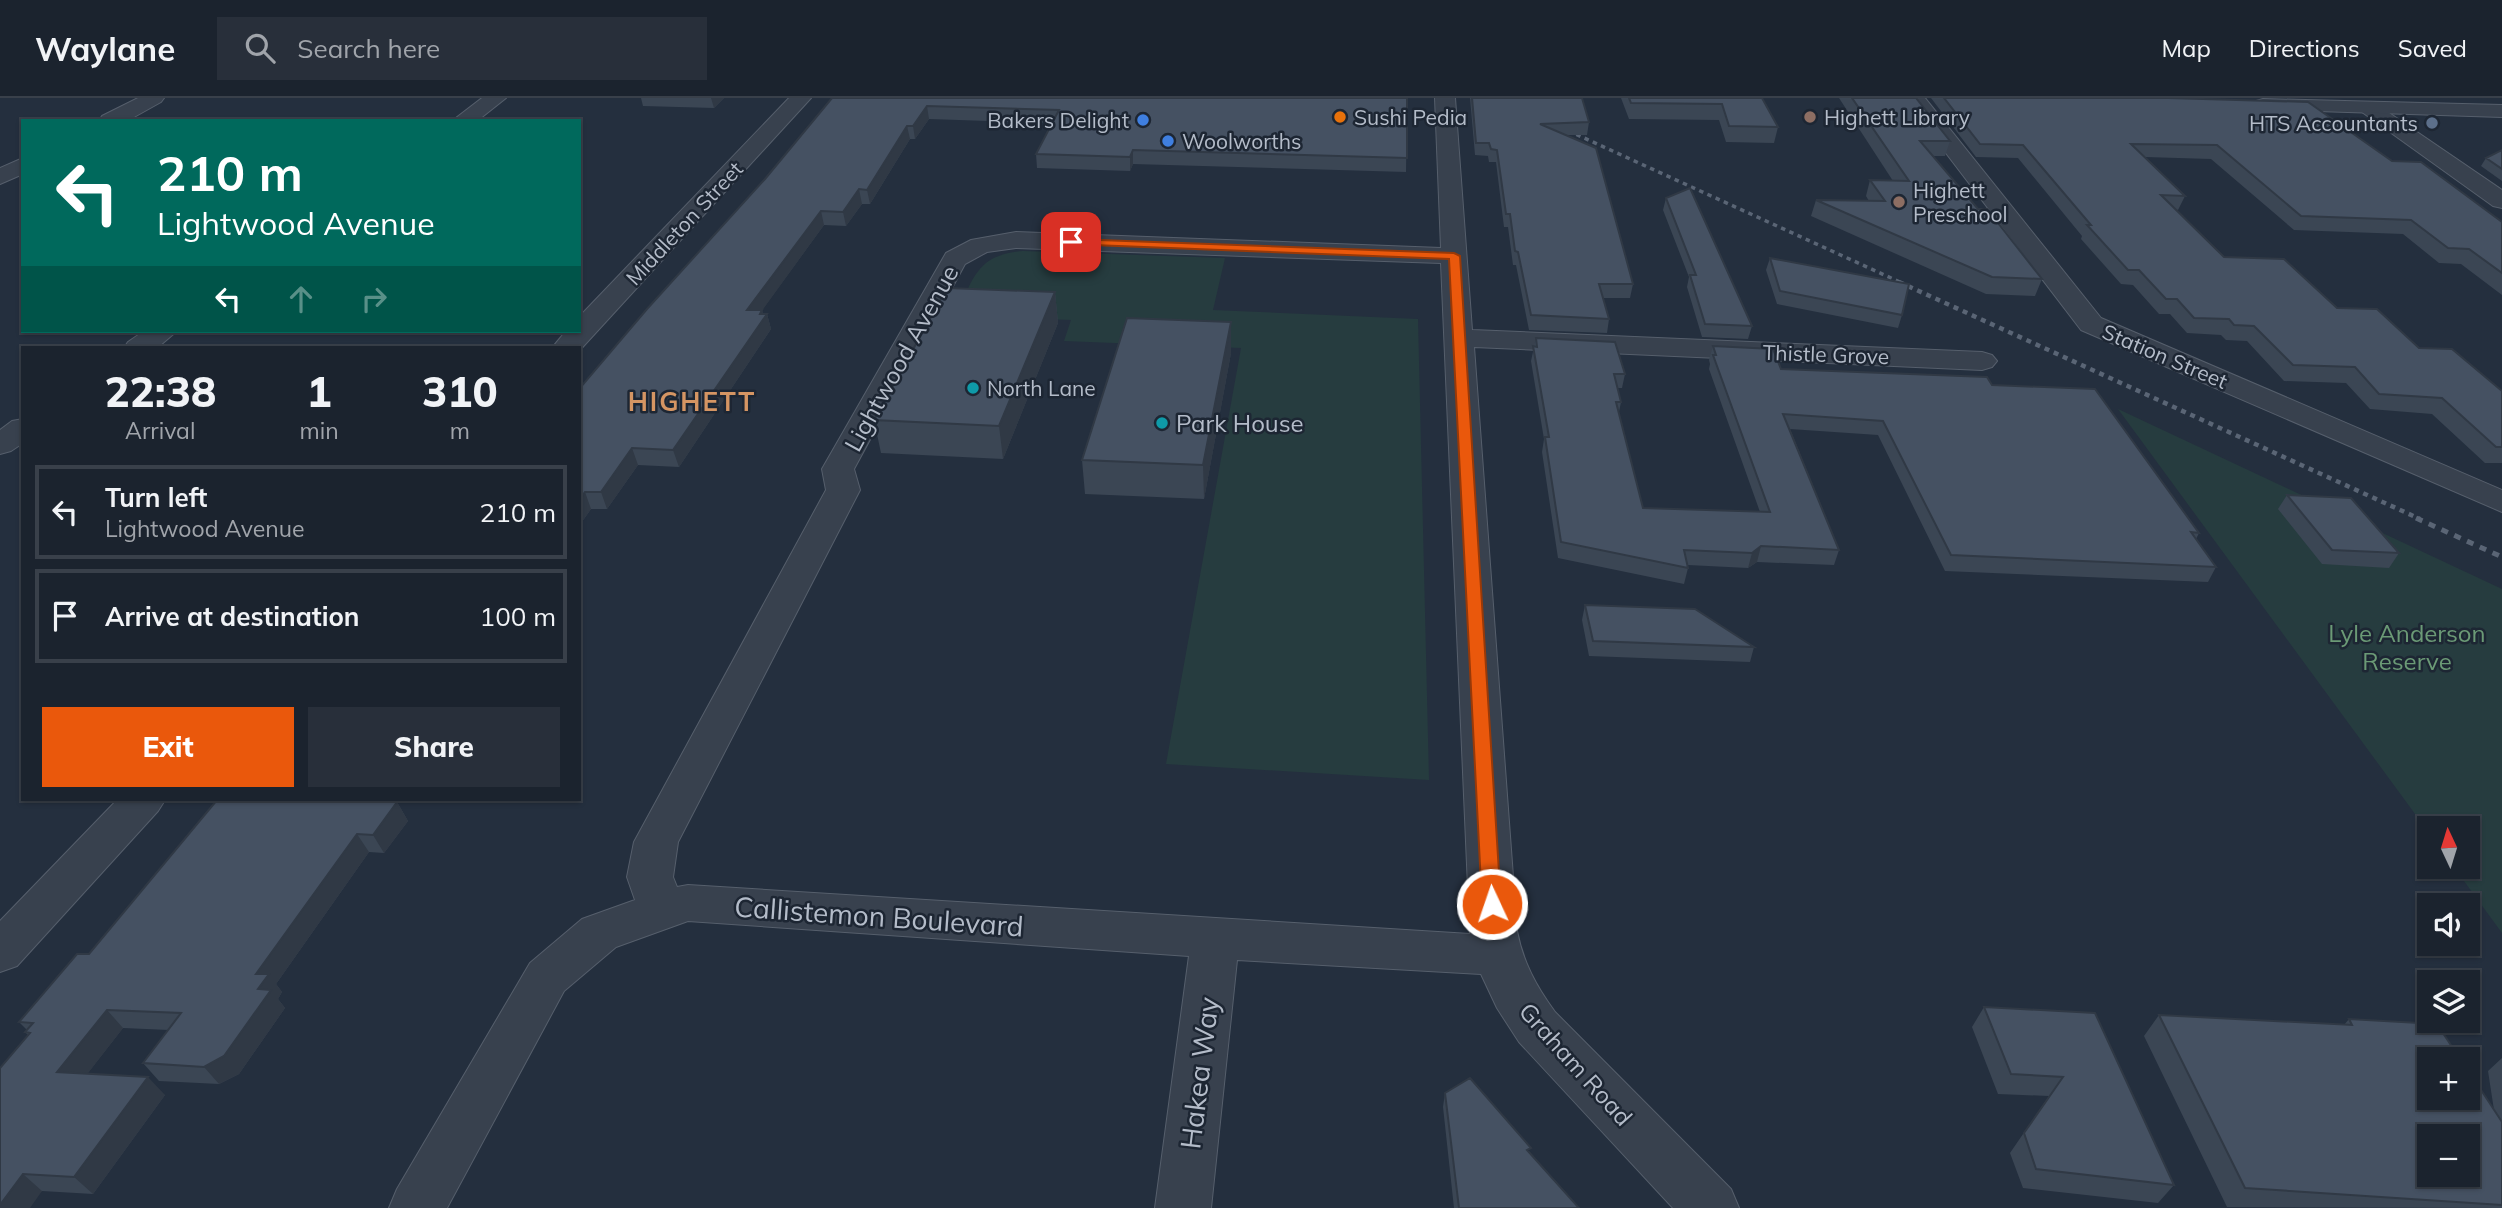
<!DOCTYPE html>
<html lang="en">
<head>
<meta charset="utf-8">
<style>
	:root { --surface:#1b232e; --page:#282f3a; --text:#f1f3f6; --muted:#a0a4aa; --line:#39404a; --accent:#ea580c }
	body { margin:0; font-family:Mulish,sans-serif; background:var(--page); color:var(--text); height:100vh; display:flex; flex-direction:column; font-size:26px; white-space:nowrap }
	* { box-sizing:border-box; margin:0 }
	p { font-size:23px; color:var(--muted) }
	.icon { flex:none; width:38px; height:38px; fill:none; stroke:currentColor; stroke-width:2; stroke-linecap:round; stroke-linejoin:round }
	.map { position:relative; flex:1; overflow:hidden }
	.side { position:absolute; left:21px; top:248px; width:560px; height:455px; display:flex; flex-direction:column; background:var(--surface); border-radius:0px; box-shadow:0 2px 5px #0004,0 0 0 2px var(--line) }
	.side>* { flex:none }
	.hud { position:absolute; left:21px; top:21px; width:560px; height:214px; border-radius:0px; box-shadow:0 2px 5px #0004,0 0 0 2px var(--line); background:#00695c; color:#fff; overflow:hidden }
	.needle { width:46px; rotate:356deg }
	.buttons { position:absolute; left:2417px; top:718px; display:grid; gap:14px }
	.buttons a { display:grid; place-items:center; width:63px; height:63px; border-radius:0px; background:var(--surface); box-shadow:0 2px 5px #0004,0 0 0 2px var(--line); font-size:35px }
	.pin { position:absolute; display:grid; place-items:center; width:60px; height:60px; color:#fff; margin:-30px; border-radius:14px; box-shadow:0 4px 10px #0006 }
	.me { position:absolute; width:77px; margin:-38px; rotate:357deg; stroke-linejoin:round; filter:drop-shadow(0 0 5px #0008) }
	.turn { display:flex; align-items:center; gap:24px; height:147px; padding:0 21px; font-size:32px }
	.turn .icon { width:91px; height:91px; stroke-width:2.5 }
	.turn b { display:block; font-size:49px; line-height:60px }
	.lanes { display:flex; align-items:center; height:66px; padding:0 21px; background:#0003; justify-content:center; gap:35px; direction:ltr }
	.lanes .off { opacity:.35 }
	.eta { display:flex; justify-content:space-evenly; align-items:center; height:119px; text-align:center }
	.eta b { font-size:42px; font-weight:800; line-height:49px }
	.button { display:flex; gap:14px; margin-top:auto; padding:14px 21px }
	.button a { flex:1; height:80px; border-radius:0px; background:var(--accent); color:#fff; font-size:28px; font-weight:800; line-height:80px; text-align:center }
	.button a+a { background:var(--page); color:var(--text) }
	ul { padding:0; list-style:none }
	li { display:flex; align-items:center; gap:21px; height:94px; margin:0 14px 10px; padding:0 7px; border:4px solid var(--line); border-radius:0px }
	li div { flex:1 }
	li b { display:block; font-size:26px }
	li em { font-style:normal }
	header { display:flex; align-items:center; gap:42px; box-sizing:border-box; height:98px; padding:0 35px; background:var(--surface); border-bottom:2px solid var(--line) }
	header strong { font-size:33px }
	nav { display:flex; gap:38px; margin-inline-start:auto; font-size:24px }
	.search { width:490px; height:63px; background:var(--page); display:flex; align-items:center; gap:18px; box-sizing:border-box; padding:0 24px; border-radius:0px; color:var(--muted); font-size:26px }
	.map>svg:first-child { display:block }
</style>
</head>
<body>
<header>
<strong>Waylane</strong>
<div class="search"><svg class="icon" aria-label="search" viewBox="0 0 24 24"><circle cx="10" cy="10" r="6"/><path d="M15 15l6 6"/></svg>Search here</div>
<nav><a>Map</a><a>Directions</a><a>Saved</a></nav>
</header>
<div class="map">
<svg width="2502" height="1110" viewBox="0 0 2502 1110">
	<rect width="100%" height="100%" fill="#242f3e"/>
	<path fill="#263c3f" d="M1023,153l202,7 -12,52 205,9 11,461 -263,-16 75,-416 -177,-7 7,-21 -116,-5c20,-38 21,-60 68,-64z
		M2118,311l384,180v344l-49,-67h15v-38h-39v5z"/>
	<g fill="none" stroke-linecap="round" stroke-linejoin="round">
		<defs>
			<path id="minor" d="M138,0h26l-3,4 -34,19h-28l3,-5z
				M482,0h24l-29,23h-25z
				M789,0h22l-232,253v-3h-27l14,-17h13v-14z
				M1435,0h20l17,232 510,22 10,3 5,6 -5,6 -10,3 -508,-23 43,584c6,31 19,55 38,81l176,177 8,19h-66l-154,-166 -22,-34 -16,-34 -244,-14 -26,248h-56l34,-252 -501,-35 -72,26 -52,44 -117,217h-58l8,-19 133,-226 52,-44 53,-19 -8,-23 7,-35 192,-352 -4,-21 124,-216 25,-13 45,-8 425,16zM1016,150l425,15 29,671 -782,-49 -11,2 -4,-10 5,-35 182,-352 -6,-21 111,-205 22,-12z
				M1904,0h21l176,220 401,172v22l-421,-182z
				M2369,4l7,2 126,86v18l-9,-2 -131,-94 -4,-4 4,-4z
				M23,60v16l-23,10v-16z
				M144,233h33l-20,17h-33l4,-6z
				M23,321v24l-12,8 -11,3v-24l12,-9z
				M117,702h48l-7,11 -141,155 -17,6v-51z"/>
			<path id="tertiary" d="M2263,1l239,6v12l-246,-8 -4,-4 4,-4z"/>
		</defs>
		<use href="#minor" stroke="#565f6c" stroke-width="2"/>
		<use href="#tertiary" stroke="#565f6c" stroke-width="2"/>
		<use href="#minor" fill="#38414e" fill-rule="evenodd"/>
		<use href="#tertiary" fill="#38414e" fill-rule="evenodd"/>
		<path stroke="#5a6575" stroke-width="3.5" stroke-dasharray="4.5 4.5" stroke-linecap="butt" d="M1560,29l342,156"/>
		<path stroke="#5a6575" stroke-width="4.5" stroke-dasharray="5 5" stroke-linecap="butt" d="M1899,184l521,237"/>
		<path stroke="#5a6575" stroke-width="5" stroke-dasharray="7 7" stroke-linecap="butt" d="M2416,420l86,39"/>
	</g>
	<path fill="#3b4654" d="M641,0h83l-10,10 -71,-2z
		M832,0h575l-1,74 -273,-8 -3,7 -93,-3 -1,-14 16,-31 -123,-4 -14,20h-5l-40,65h-8l-16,22 -22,-1 -62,85 1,4h4l4,15 -92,138 -41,-2 -31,44h-16l-12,17v-137l186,-210z
		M1470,0h112l7,24 -2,13h-20l66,149 -3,14h-27l6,21 -2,14 -78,-3 -13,-65h-3l-5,-38h-4l-8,-65h-7l-1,-6 -13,-1z
		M1621,0h141l16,29 -4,16 -48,-1 -7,-22 -90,-1z
		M1839,0h77l34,43 -5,15h-12l45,53 64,70 -7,17 -49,-2 -175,-78 5,-16 53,1 -3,-5 4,-16 23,1z
		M1931,0h238l223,63 110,61v73l-41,-31 -22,-1 -36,-29 -109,-4 -83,-71 -66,-2 40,39 -7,14 -3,-1 49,48 113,51 82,40 83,43v72h-17l-53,-49 -62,-5 -24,-26 -62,-2 -37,-40 -21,-1 -5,-5 -34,-2 -17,-19h-11l-26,-29 -12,-1 -40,-45 1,-3 -64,-78 -42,-1z
		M2502,52v31l-21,-15 5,-8z
		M1666,100l86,128 -4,13 -46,-2 -15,-50 2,-10 -26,-67z
		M1770,160l132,57 -4,13 -121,-24 -11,-34z
		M1055,194l3,31 -55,136 -122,-6 -7,-33z
		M1536,240l89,36 -3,14h-5l4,14 -2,10 24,96 117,4 -51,-143 1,-5 -1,-4 4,-14 68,23 211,16 207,148 -3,6 20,28 -8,15 -263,-11 -67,-136 -88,-6 49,121 -5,15 -77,-3 -9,6 -60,-3v3l-4,16 -126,-26 -16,-106 2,-13 -13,-78z
		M1231,255l-27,146 -119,-5 -3,-34z
		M2287,397l112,58 -10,15 -67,-4 -44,-55z
		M1585,507l169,42 -4,15 -161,-6 -7,-36z
		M217,702h160l-2,1 22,1 11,19 -24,32 -15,-1 -93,132 6,8 -4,7 7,9 -46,66 -20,10 -60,-3 -16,-18 26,-33 -46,-2 -36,46 78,21 -72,99 -51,-3 -42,17 28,-173 -3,-3 2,-2 -8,-8 70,-68z
		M1984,909l111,6 79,172 -16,18 -135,-15 -13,-35 39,-57 -51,-2 -26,-67z
		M2159,917l185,10 5,-6 145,91 -6,-39 14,-13v150l-275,-1 -83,-171z
		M1445,995l85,60 49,55h-125l-11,-101z"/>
	<path fill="#303945" d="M711,0h13l-10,10z
		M927,8l2,13 -14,20 -2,-13z
		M907,28l3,13 -40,65 -3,-14z
		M1133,52v14l-3,7v-14z
		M859,91l3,15 -16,22 -3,-14z
		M821,113l3,14 -73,101 -4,-16z
		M1055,194l3,31 -55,136 -4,-33z
		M762,212l2,8 3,-4 4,15 -92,138 -6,-17z
		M1231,224v31l-27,146 -1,-34z
		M632,350l6,17 -31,44 -6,-17z
		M585,394l6,17 -12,17v-26z
		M1761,448l-4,16 -9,6 4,-15z
		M397,704l11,19 -24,32 -11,-18z
		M357,736l12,18 -93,132 6,8 -4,7 7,9 -46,66 -20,10 -15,-17 54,-78 -2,-15z
		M107,912l16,18 -48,62 -18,-18z
		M148,979l17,18 -72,99 -19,-17z
		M23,1076l19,17 -12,17h-30v-3z"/>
	<path fill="#455162" stroke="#303945" stroke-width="2" fill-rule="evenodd" d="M832,0h575v60l-274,-8 -3,7 -94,-3 23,-44 -132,-4 -14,20h-6l-40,64 -8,-1 -16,23 -22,-1 -74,99h15l-2,4h7l-94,136 -41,-2 -31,44h-16l-6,8v-111l68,-80 118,-130z
		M1472,0h110l7,24 -49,2 56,24 37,136h-34l10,35 -78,-4 -13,-63 -3,-1 -5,-37h-4l-9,-64 -6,-1 -2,-6h-13z
		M1629,0h133l16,29 -49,-1 -7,-22 -91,-1z
		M1852,0h64l34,43h-30l58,68h9l55,70 -50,-2 -176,-77 69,1 -15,-21 39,1z
		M1944,0h225l139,4 84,59 29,1 81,60v51l-33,-24 -21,-1 -37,-28 -110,-4 -84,-71 -86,-1 54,52 -24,-1 63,62 60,2 53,49 40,1 42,39 33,1 50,42v56h-6l-54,-49 -63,-4 -24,-27 -62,-2 -39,-39 -20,-1 -5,-6 -35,-1 -17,-19h-11l-27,-29h-11l-41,-45h4l-68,-80 -43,-1z
		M2502,52v19l-16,-11z
		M1690,90l62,138 -47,-2 -15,-49h6l-30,-77z
		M1770,160l139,26 -7,31 -122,-24z
		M947,190l108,4 -56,134 -125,-6z
		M1127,220l104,4 -28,143 -121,-5z
		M1536,240l79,4 10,32h-11l7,28h-5l27,106 127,4 -57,-157h3l-3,-9 60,3 8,20 206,8 5,8 103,4 104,144 -8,-1 25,35 -265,-12 -68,-134 -100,-7 56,136 -78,-4 -9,7 -68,-3 4,18 -127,-26 -16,-105h4l-16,-91 4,1z
		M2287,397l64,3 48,55 -67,-3z
		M1585,507l110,4 59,38 -161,-6z
		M217,702h135l45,2 -24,33 -16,-1 -101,140h13l-11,15 13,1 -47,66 -20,11 -61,-4 38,-50 -74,-3 -50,62 91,5 -74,100 -51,-3 -23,31v-137l30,-35 -5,-1 8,-9 -14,-1 58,-68h12z
		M1984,909l111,6 79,172 -138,-16 -12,-36 39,-56 -52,-3z
		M2159,917l193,10 -3,-6 88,5 23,35h-31v38h39v-27l34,52v83l-257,-17zM2429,1038h39v38h-39z
		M1470,980l61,70 -4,2 52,58h-120l-14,-115z"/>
	<path fill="#ea580c" stroke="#983908" stroke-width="2" d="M1071,141l383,14 6,3 41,648 -3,5 -6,3 -7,-3 -3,-5 -33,-645 -382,-15 -1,-2z"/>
	<circle fill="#e8710a" stroke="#1d2633" stroke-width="2.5" cx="1340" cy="19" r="7"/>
	<g fill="#8d6e63" stroke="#1d2633" stroke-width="2.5">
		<circle cx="1810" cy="19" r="7"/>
		<circle cx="1899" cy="104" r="7"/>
	</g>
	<g fill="#3f7fe0" stroke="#1d2633" stroke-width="2.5">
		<circle cx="1143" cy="22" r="7"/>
		<circle cx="1168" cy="43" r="7"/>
	</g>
	<circle fill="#5c6f8a" stroke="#1d2633" stroke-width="2.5" cx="2432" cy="25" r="7"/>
	<g fill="#0f9aa8" stroke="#1d2633" stroke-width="2.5">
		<circle cx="973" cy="290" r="7"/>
		<circle cx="1162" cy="325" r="7"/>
	</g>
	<g text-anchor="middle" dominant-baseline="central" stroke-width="5" stroke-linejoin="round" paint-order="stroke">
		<g font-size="21" fill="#b4bcc9" stroke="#1d2633" text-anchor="start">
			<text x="1354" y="19">Sushi Pedia</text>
			<text x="1824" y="19">Highett Library</text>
			<text x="1129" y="22" text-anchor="end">Bakers Delight</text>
			<text x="2418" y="25" text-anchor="end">HTS Accountants</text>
			<text x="1182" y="43">Woolworths</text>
			<text x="1913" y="92">Highett<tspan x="1913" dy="24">Preschool</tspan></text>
			<text x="987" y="290">North Lane</text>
		</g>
		<g font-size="21" fill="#b4bcc9" stroke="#1d2633">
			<text transform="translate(684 125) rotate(-47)">Middleton Street</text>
			<text transform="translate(1826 256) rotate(2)">Thistle Grove</text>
			<text transform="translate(2165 258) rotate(23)">Station Street</text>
		</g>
		<g font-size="24" fill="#b4bcc9" stroke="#1d2633">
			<text transform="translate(901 260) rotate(-61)">Lightwood Avenue</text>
			<text transform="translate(1576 966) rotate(48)">Graham Road</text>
		</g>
		<g font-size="24" fill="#b4bcc9" stroke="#1d2633" text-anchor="start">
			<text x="1176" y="325">Park House</text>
		</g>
		<g font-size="24" fill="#6b9a76" stroke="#1d2633">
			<text x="2407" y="535">Lyle Anderson<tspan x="2407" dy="28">Reserve</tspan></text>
		</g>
		<g font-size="26" font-weight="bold" letter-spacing="2" fill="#d59563" stroke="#1d2633">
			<text x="692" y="303">HIGHETT</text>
		</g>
		<g font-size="28" fill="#b4bcc9" stroke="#1d2633">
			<text transform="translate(879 818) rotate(4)">Callistemon Boulevard</text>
			<text transform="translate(1199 975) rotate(-83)">Hakea Way</text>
		</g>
	</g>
</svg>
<div class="buttons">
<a><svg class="needle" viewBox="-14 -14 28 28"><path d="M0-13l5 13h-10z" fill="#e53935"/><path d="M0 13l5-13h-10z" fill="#a0a4aa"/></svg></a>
<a><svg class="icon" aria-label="sound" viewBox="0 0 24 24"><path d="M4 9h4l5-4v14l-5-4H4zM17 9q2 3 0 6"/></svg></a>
<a><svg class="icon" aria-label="layers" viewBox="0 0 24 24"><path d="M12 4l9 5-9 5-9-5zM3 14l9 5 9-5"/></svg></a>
<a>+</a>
<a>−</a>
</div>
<div class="pin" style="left:1071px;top:144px;background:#d93025"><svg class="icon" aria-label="arrive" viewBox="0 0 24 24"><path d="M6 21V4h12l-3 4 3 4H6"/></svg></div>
<svg class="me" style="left:1492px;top:806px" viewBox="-20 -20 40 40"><circle r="17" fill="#ea580c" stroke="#fff" stroke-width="3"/><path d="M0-11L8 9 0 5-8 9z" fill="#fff"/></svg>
<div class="hud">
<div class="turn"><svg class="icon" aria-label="left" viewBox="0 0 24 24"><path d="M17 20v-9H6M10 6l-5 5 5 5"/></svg><div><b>210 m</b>Lightwood Avenue</div></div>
<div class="lanes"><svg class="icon" aria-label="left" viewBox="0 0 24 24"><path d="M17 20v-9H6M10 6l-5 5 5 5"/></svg><svg class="icon off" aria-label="ahead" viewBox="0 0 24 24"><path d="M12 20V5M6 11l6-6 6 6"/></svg><svg class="icon off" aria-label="right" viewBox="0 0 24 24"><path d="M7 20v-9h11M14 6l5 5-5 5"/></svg></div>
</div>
<section class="side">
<div class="eta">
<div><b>22:38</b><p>Arrival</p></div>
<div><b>1</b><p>min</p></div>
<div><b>310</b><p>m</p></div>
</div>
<ul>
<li><svg class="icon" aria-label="left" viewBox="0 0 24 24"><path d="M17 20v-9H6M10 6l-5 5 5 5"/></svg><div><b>Turn left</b><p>Lightwood Avenue</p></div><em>210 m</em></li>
<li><svg class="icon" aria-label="arrive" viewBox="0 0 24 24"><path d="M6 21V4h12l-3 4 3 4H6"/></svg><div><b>Arrive at destination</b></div><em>100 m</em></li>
</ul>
<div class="button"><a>Exit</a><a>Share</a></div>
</section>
</div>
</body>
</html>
